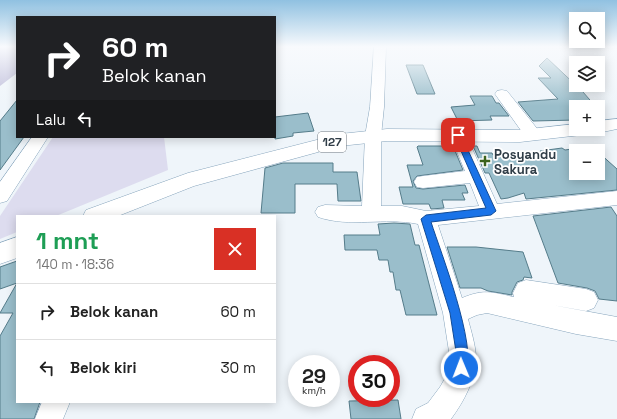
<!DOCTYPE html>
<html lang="id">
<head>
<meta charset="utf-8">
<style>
	:root { --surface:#fff; --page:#f6f6f6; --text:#222; --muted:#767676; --line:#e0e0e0 }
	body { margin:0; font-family:"Space Grotesk",sans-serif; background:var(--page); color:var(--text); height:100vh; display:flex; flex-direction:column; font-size:15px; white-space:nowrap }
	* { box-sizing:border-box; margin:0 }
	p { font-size:13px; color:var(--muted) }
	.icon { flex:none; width:22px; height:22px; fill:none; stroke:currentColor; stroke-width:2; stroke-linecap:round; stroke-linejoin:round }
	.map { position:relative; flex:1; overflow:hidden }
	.side { position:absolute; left:16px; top:215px; width:260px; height:188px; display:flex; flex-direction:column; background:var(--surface); border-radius:0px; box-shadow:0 2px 10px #0003 }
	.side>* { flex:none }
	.banner { position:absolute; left:16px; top:16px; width:260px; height:122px; border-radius:0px; box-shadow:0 2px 10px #0003; background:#202124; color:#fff; overflow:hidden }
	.tools { position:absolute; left:569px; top:12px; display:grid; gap:8px }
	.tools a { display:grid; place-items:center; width:36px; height:36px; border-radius:0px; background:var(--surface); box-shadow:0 2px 10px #0003; font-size:20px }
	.speed { position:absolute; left:288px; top:355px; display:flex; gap:8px; font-size:20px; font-weight:700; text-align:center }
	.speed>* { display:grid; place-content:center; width:52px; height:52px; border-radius:50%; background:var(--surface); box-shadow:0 2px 10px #0003; line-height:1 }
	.speed small { font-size:10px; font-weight:400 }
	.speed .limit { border:6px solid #d22; background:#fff; color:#111 }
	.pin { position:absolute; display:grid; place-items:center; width:34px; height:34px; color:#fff; margin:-17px; border-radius:8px; box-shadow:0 2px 6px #0006 }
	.me { position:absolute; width:44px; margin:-22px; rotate:359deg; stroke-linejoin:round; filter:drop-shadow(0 0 3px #0008) }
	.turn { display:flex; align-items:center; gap:14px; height:84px; padding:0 20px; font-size:18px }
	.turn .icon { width:52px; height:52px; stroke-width:2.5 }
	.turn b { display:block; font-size:28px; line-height:34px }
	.then { display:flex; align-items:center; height:38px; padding:0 20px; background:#0003; gap:8px; font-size:15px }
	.round { display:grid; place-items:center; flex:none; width:42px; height:42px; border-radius:0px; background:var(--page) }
	.headline { display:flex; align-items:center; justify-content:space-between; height:68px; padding:0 20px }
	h1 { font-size:24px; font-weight:700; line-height:30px; color:#1e9e55 }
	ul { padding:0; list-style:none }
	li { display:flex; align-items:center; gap:12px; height:56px; padding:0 20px; border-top:1px solid var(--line) }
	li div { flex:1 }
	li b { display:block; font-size:15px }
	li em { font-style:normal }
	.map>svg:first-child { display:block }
</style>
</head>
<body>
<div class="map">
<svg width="617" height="419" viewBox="0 0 617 419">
	<rect width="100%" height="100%" fill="#eff5fa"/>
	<path fill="#dddcef" d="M53,137h111l4,33 -112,46h-39v16l-17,7v-23z"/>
	<path fill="#bab8d7" d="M0,47h17v26l-17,13z"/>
	<path fill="#9abecb" stroke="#557c8a" d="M547,58l36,34 13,15h-20v13l-43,1 -15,-19 40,-3 -20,-21h13l-12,-12z
		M406,65h17l12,29h-18z
		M470,96h22l4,7h3l10,13h-19l2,4 -34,1 -7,-14 24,-2z
		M17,100v37h7l-24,33v-49z
		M308,113l6,18 -21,2v3l-18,3v-22z
		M418,146h35l10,24 -46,6 -4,5 3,7 7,1 42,-4 3,8h-6l3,7h-23l2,8 -13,1 -2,-5h-26l-4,-17h14l-6,-22h16l-6,-18z
		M473,146h4l3,7h12l1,2 49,-1 -2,-3 22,-3 3,2 27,-4 5,5h-21v22h22v-21l19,17v21l-91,9 -2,-6 -16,5 -7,1 -12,-26h-4z
		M283,163h50v9h24l4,29h-23l-1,-17h-42v29h-34l4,-45z
		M611,207l6,9v85l-18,-2 -4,-8 -8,-3 -29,-5 -25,-67z
		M394,223l16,1 5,21h4l18,70h-31l-6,-25h-4l-3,-18h-3l-2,-12h-9l-2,-10h-32l-1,-15h36l-2,-11z
		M447,247h29l47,5 9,26 -8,-1 -1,3 -6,2 -5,10v3l-24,-4 -7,-3h-21z
		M17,261v141h23l-6,17h-34v-83l13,-23h-13l17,-30 -17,6v-22z
		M398,400l3,19h-50l-2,-18z"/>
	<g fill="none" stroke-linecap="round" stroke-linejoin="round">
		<defs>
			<path id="minor" d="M374,47h12l-2,60 -3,29v70h21l24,5 53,-5 -9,-23 -47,5 -6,-1 -3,-5 3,-5 6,-1 42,-5 -15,-36 2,-4 6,-1 6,1 2,4 31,69 120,-13v14l-179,20 24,73c22,-9 29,-6 52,-1l-1,-4 5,-10 8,-3 60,9 8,3 4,8 -4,8 -8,3 -34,-6 65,12v24l-41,-7 -89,-21 -10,2 -9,4c3,12 8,27 8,40 -1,22 -12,42 -25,60h-39l4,-10 12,-6 12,-16 7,-12 3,-17 -7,-45 -25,-89c-33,-7 -68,4 -100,-7l-3,-5 3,-5 7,-2 37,1 3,-70 5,-29z
				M502,90l5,1 32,40 2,4 -2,4 -6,1 -6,-1 -32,-45 2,-3z
				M32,137h16l-41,64 -7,2v-21z
				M42,402h28l-7,17h-28z"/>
			<path id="major" d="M617,119v10l-19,4 -8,-4h8v-8z
				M576,124v5h14l-3,4 -6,2 -61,7 -133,-1 -47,5 -146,40 -76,30h-35l3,-6 102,-37 152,-39 47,-5 133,1z
				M17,237v21l-17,6v-21z"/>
		</defs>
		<use href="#minor" stroke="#86a4bc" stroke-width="1"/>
		<use href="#major" stroke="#86a4bc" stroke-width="1"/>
		<use href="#minor" fill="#fff" fill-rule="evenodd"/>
		<use href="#major" fill="#fff" fill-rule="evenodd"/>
	</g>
	<linearGradient id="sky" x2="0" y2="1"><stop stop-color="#90c1e1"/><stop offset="0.44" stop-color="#f8fafd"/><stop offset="1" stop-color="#f8fafd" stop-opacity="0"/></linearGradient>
	<rect width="617" height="106" fill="url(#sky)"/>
	<path fill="#1a73e8" stroke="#114b97" d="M455,133h5l1,2 35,76 -5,4 -60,7c10,31 46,123 35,151l-5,1 -4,-1 -2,-5 2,-10 -7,-45 -29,-94 5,-4 60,-7 -32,-73z"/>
	<path fill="#3c621c" stroke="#fff" stroke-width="1.5" d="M483 155h4v4h4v4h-4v4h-4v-4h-4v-4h4z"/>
	<g text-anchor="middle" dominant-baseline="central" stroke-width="3.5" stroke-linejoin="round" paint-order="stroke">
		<rect fill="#fff" stroke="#6e777e" stroke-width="1" x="318" y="132" width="28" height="20" rx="3"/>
		<g font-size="12" font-weight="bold" fill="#303d47">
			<text x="332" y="142">127</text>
		</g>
		<g font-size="13" font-weight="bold" fill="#303d47" stroke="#fff" text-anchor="start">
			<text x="494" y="154">Posyandu<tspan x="494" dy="15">Sakura</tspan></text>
		</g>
	</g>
</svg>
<div class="tools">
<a><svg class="icon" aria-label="search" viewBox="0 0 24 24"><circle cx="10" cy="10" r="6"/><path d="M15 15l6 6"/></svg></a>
<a><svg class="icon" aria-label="layers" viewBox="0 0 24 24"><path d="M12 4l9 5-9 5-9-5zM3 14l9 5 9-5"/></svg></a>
<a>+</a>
<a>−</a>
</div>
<div class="speed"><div>29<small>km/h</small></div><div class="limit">30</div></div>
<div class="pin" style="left:458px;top:135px;background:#d93025"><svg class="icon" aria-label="arrive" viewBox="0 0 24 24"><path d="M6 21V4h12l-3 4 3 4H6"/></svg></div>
<svg class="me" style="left:461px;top:368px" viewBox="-20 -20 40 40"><circle r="17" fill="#1a73e8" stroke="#fff" stroke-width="3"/><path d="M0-11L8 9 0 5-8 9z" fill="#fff"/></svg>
<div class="banner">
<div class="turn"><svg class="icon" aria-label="right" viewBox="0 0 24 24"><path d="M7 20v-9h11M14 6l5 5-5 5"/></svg><div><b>60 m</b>Belok kanan</div></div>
<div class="then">Lalu<svg class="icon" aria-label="left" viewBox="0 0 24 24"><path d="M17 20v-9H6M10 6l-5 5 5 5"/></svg></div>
</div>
<section class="side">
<div class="headline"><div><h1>1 mnt</h1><p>140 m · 18:36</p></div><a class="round" style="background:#d93025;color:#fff"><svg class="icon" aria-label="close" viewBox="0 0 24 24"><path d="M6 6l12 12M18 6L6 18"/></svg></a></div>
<ul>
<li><svg class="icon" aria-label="right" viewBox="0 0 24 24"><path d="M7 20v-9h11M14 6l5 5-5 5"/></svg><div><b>Belok kanan</b></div><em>60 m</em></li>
<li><svg class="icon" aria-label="left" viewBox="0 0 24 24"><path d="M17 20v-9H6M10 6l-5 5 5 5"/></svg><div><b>Belok kiri</b></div><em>30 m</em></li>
</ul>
</section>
</div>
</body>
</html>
